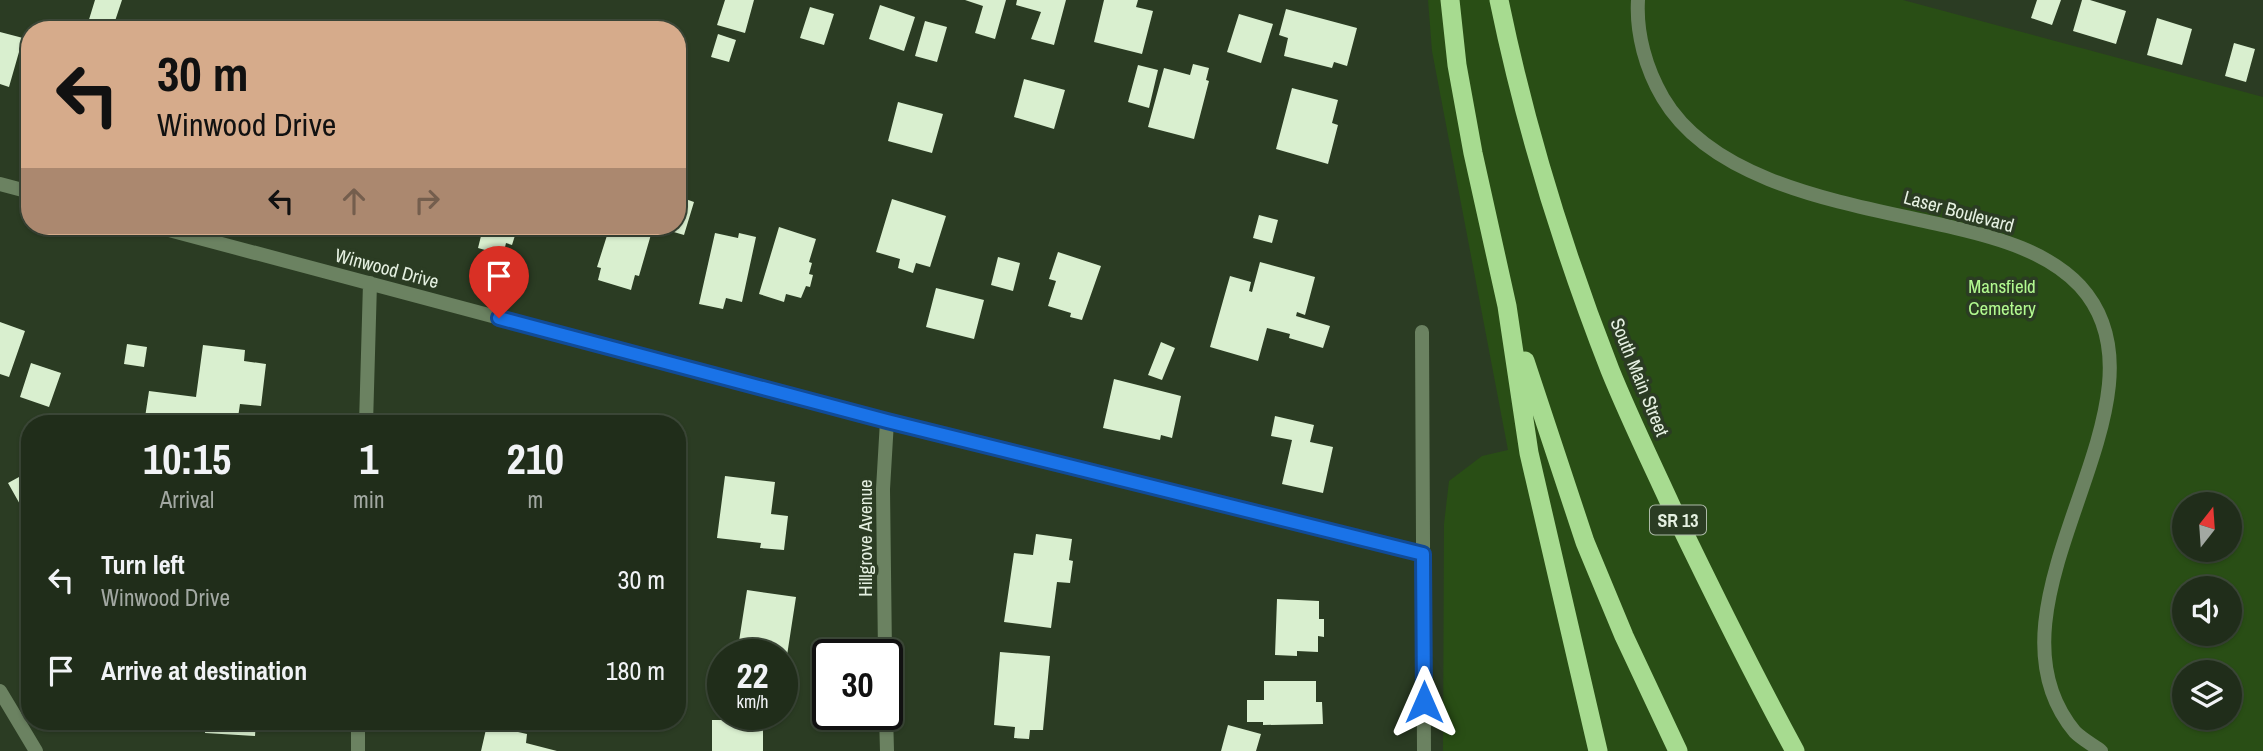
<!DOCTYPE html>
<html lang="en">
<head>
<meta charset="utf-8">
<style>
	:root { --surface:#202d1a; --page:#2d3927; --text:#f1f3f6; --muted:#a2a8a2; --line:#3d4939 }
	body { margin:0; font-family:"Archivo Narrow",sans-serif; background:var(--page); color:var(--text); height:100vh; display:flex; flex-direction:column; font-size:26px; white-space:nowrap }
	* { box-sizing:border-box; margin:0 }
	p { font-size:23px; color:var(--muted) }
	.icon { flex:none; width:38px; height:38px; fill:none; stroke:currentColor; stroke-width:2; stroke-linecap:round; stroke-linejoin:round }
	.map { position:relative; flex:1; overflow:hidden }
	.side { position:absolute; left:21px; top:415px; width:665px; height:315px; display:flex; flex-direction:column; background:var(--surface); border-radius:28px; box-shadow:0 2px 5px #0004,0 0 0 2px var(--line) }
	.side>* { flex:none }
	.top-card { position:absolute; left:21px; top:21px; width:665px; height:214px; border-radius:28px; box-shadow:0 2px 5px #0004,0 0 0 2px var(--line); background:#d6ab8b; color:#111; overflow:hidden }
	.needle { width:46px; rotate:17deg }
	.tools { position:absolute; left:2172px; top:492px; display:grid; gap:14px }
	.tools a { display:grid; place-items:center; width:70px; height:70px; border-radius:50%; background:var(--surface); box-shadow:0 2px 5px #0004,0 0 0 2px var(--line); font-size:35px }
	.speed { position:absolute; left:707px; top:639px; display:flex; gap:14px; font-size:35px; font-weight:700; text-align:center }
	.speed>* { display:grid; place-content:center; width:91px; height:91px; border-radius:50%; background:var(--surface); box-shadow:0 2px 5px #0004,0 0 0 2px var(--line); line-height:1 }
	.speed small { font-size:18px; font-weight:400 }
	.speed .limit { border:4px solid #111; border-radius:10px; background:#fff; color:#111 }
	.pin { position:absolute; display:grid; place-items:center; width:60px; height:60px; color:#fff; margin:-72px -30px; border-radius:50% 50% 50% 0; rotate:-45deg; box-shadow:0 0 7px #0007 }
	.pin .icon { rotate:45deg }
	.me { position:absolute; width:77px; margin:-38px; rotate:0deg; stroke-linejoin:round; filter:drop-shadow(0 0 5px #0008) }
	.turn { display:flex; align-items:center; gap:24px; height:147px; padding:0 21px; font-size:32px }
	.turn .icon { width:91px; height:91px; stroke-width:2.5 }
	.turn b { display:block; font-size:49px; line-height:60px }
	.lanes { display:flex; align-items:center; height:66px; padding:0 21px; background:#0003; justify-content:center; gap:35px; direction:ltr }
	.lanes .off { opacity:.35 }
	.eta { display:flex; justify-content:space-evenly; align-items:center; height:119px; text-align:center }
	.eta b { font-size:42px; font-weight:800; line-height:49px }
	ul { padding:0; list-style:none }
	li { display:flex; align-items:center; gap:21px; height:91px; padding:0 21px }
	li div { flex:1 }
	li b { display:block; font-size:26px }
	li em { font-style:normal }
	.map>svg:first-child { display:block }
</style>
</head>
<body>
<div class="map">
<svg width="2263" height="751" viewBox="0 0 2263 751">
	<rect width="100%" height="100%" fill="#2b3c23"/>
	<path fill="#294e15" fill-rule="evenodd" d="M1428,0h475l360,97v654h-820l1,-227 5,-43 33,-25 26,-6 -76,-399zM2184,504h46v46h-46zM2184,588h46v46h-46zM2184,672h46v46h-46z"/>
	<path fill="#d9efcf" d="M95,0h27l-10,30h-14l-11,-4z
		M725,0h29l-9,33 -28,-8z
		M1006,0l-11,39 -20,-6 8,-27 -18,-6z
		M1017,0h49l-12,45 -23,-6 10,-27 -25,-7z
		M1104,0h34l-2,7 17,4 -11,43 -48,-12z
		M2037,0h24l-9,25 -21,-7z
		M2082,0h8l36,11 -10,33 -43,-13z
		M880,5l35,12 -11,34 -35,-12z
		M810,7l24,7 -10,31 -24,-7z
		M1286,9l71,19 -10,38 -13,-4 -2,6 -48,-12 4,-18 -9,-3z
		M1239,14l34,10 -12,39 -34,-11z
		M2157,18l35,11 -10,36 -35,-10z
		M925,21l22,6 -10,35 -22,-6z
		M0,32l23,6 -14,49 -9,-3z
		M718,34l18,6 -7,22 -18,-5z
		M2234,43l21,6 -9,33 -21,-6z
		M1193,64l16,4 -3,12 3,1 -15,58 -46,-12 16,-59 26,7z
		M1138,65l20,5 -9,38 -21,-6z
		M1024,79l41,11 -11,39 -40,-12z
		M1292,88l46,12 -6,23 6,2 -10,39 -52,-15z
		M898,102l45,12 -11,39 -44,-12z
		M677,196l17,6 -10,33 -24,-7v-2h17z
		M892,199l54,17 -16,51 -14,-4 -3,10 -15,-5 2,-9 -24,-7z
		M1259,215l19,5 -6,23 -19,-5z
		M471,226h47l-6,19 -6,-2 -3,12 -25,-7 3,-12 -12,-4z
		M610,226h23l19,5 -13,45 -4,-1 -4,15 -33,-10 3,-12 -4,-1z
		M779,227l37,12 -7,23 3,1 -3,11 4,1 -3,12 -4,-1 -5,12 -15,-4 -2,8 -25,-8z
		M715,233l23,5 1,-5 17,4 -14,65 -16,-4 -3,11 -24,-5z
		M1058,252l43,14 -19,54 -12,-3 1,-4 -23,-7 8,-25 -7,-2z
		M998,257l22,6 -7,28 -22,-6z
		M1260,262l55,15 -10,38 -8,-3 -1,4 34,10 -7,22 -34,-10 1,-4 -23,-6 -9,33 -48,-14 20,-71 21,6 -2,9 3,1z
		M936,288l48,12 -10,39 -48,-12z
		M0,322l25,9 -16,46 -9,-3z
		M1161,342l14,6 -13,32 -14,-5z
		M127,344l20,3 -3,20 -20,-3z
		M203,345l42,5 -1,11 22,3 -5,42 -21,-2 -3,20h-93l5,-33 47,6z
		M31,363l30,10 -12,34 -29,-10z
		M1114,379l67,17 -9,42 -11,-3 -1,5 -57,-12z
		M1275,416l39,9 -4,17 23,5 -10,46 -41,-9 10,-44 -21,-4z
		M30,471v51l-22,-39z
		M725,476l50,6 -4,32 17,2 -4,34 -24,-2 1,-5 -44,-5z
		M1036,534l36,5 -3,21 4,1 -3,22 -13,-1 -6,46 -47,-6 10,-69 19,2z
		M747,590l49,7 -12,78 -2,-21h-45z
		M1277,599l42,2v18h5v18l-6,-1v16l-21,-1v5l-22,-1z
		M1000,652l50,4 -7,74h-13l-1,9 -15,-1 1,-11 -21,-2z
		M1264,681h52v21h6l1,22 -60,1v-3h-16v-22h17z
		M712,720h51v31h-51z
		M206,721h50l-1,15 -50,-3z
		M487,725l40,9 -1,9 31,8h-76z
		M1228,725l33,9 -5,17h-35z"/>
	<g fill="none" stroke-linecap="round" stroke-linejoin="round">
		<path stroke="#6b8261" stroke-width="14" d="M1638,0c-2,34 8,69 25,98 53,90 197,107 292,130 43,10 93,24 125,58 106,116 -113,317 -5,446 7,7 18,13 26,19"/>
		<path stroke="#6b8261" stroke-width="14" d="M0,184l30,8
			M154,226l733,195 536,133
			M1422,332l2,419
			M366,424l4,-141
			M885,654l-2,-165 4,-68
			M0,691l36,60
			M886,714l1,37
			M358,721v30"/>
		<path stroke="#a7db90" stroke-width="19" d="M1450,0l7,65 16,88 34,153 22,147 69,298
			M1499,0c26,126 64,250 111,370 19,47 42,94 63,140 39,81 79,162 122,241
			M1525,361l60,181 39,94 54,115"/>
	</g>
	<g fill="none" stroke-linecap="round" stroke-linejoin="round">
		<defs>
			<path id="route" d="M499,318l388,103 536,133 1,148"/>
		</defs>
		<use href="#route" stroke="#114b97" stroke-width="18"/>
		<use href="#route" stroke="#1a73e8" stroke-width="12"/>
	</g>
	<g text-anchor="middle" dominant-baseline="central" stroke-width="7" stroke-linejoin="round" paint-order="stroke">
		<rect fill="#2b3c23" stroke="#adbaa8" stroke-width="2" x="1650" y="505.5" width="56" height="29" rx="5"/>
		<g font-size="18" font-weight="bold" fill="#e5f0e1">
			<text x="1678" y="520">SR 13</text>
		</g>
		<g font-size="19" fill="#e5f0e1" stroke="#2b3c23">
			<text transform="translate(1959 211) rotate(15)">Laser Boulevard</text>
			<text transform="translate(387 268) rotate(15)">Winwood Drive</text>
			<text transform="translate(1640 377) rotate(68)">South Main Street</text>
			<text transform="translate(865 538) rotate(-90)">Hillgrove Avenue</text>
		</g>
		<g font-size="19" fill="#b2f990" stroke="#2b3c23">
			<text x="2002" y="286">Mansfield<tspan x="2002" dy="22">Cemetery</tspan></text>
		</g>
	</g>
</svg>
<div class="tools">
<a><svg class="needle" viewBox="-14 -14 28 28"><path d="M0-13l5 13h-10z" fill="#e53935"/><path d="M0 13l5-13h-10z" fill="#a2a8a2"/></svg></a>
<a><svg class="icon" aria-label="sound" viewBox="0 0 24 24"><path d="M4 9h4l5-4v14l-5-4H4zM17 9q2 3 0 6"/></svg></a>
<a><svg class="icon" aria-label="layers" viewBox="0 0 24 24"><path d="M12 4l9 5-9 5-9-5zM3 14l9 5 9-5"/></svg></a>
</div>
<div class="speed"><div>22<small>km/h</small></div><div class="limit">30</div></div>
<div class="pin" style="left:499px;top:318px;background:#d93025"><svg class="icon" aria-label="arrive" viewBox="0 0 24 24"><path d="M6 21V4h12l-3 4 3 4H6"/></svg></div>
<svg class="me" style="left:1424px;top:702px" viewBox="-20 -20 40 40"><path d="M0-17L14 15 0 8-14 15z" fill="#1a73e8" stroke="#fff" stroke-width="4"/></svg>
<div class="top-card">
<div class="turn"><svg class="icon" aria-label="left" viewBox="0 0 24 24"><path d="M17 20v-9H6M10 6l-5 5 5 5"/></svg><div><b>30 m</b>Winwood Drive</div></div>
<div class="lanes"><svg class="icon" aria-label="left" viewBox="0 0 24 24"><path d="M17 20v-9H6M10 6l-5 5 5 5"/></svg><svg class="icon off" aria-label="ahead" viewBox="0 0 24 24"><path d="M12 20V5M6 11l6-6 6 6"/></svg><svg class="icon off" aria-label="right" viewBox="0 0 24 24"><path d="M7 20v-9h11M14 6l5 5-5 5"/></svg></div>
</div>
<section class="side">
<div class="eta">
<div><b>10:15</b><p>Arrival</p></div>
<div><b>1</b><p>min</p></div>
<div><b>210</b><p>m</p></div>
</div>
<ul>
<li><svg class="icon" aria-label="left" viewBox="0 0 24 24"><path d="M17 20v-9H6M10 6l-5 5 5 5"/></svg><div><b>Turn left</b><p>Winwood Drive</p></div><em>30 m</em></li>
<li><svg class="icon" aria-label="arrive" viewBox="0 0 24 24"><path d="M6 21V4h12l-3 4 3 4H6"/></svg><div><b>Arrive at destination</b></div><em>180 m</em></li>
</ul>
</section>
</div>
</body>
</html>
